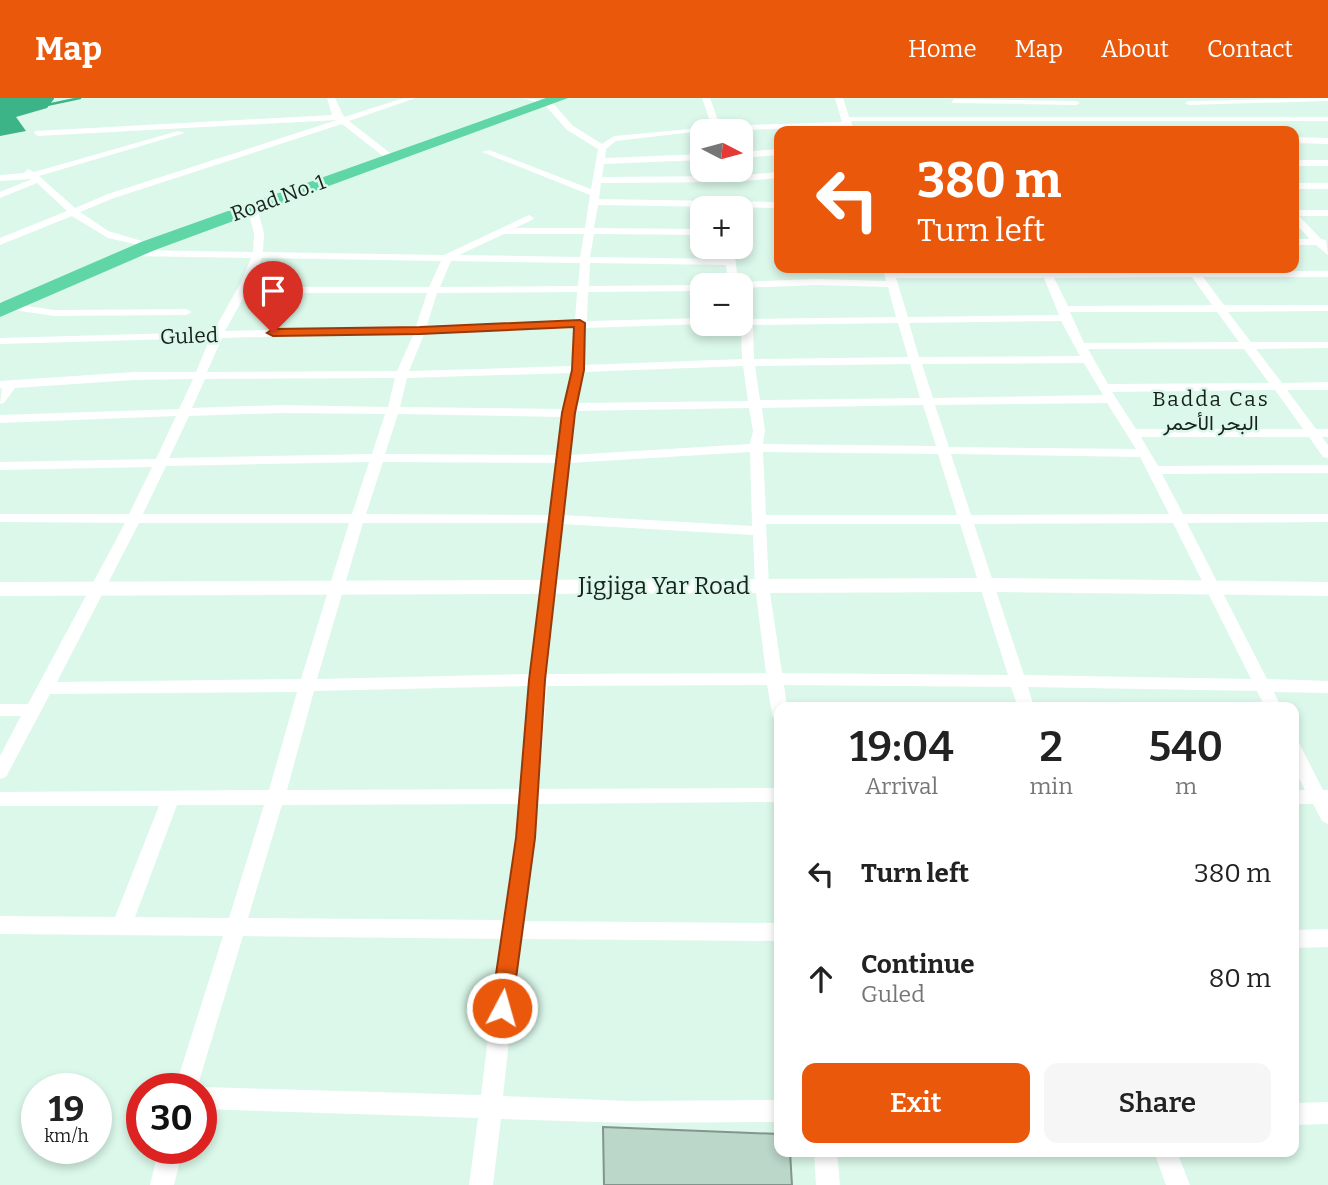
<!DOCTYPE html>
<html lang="en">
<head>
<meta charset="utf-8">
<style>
	:root { --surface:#fff; --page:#f6f6f6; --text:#222; --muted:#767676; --accent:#ea580c }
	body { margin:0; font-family:Bitter,Vazirmatn,serif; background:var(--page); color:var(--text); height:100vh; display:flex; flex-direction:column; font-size:26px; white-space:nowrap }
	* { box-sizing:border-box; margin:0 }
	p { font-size:23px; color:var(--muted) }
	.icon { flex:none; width:38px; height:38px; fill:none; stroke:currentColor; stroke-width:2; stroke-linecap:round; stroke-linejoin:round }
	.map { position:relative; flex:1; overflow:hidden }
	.drawer { position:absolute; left:774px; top:604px; width:525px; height:455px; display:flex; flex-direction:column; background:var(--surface); border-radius:14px; box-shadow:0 4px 10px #0003 }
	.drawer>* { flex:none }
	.hud { position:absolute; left:774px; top:28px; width:525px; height:147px; border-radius:14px; box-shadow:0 4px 10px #0003; background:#ea580c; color:#fff; overflow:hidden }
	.needle { width:46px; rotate:96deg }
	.controls { position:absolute; left:690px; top:21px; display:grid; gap:14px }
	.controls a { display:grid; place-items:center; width:63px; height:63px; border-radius:14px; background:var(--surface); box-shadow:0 4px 10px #0003; font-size:35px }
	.speed { position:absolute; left:21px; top:975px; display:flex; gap:14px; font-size:35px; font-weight:700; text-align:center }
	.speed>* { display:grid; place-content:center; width:91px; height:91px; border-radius:50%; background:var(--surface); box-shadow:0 4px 10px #0003; line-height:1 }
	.speed small { font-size:18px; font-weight:400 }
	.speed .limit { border:10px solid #d22; background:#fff; color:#111 }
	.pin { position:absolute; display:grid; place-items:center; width:60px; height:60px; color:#fff; margin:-72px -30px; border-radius:50% 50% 50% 0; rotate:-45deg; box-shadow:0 0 7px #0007 }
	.pin .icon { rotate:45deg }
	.me { position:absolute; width:77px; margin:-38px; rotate:6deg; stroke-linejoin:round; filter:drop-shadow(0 0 5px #0008) }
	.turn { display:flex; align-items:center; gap:24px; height:147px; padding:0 28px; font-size:32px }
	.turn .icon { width:91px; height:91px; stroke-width:2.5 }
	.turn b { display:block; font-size:49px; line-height:60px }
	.eta { display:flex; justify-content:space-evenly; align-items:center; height:119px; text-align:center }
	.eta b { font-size:42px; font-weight:600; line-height:49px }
	.action { display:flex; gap:14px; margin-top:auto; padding:14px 28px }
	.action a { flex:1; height:80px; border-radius:14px; background:var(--accent); color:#fff; font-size:28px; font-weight:600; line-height:80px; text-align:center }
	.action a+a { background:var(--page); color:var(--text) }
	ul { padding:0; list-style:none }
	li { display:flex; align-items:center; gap:21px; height:105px; padding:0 28px }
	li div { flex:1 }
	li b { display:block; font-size:26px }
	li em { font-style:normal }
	header { display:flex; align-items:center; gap:42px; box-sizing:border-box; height:98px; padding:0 35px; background:var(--accent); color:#fff }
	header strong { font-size:33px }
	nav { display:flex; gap:38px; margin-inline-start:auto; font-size:24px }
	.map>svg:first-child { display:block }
</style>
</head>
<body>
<header>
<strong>Map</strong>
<nav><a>Home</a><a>Map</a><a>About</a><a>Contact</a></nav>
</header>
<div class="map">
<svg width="1328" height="1087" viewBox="0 0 1328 1087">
	<rect width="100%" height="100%" fill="#dbf8ea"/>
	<path fill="#3db388" d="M0,0h54v1l-7,9 -31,9 10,14 -26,5z"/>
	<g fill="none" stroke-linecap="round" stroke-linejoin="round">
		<path stroke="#3db388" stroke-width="2.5" d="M42,8l38,-8"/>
	</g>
	<path fill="#bbd7c9" stroke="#83968d" stroke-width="2" d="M603,1029l176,7v18h11l2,33h-188z"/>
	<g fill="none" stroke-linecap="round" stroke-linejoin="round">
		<path fill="#fff" fill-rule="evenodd" d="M327,0h8l9,19 60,-19h12l-67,23 45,35v4h-6l-46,-36 -228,74 -34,14 28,19 44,13v4l-44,-10 -36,-22 -72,29v-7l67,-27 -30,-28 -37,15v-6l32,-13 -32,2v-6l24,-2 4,-4 6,3 144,-41 7,2 -146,43 36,32 33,-14 229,-74 -299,16 -4,-3 1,-2 297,-16z
			M523,0l28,3 22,25 29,18 12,-8 98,-9 -10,-29h8l10,28 122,-4 -7,-24h8l6,19h479v4h-477l2,8 -3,2h-4l-2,-4 -142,4 -86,10 -10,8 -1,9 97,-4v6l-98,4 -2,13 130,-1 47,-4v6l-47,4 -131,1 -2,16 180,3v6l-181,-3 -4,23 108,1v6l-108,-1 -4,23 135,2 -1,-12h10l4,35 79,-3 69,2 -3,-13h10l1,4h146l-1,-4h10l2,3h137v-3h8l2,3h130v6h-125l21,28h104v6l-100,1 23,30h77v6l-72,1 26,34 46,-1v8h-41l29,39h12v8h-6l6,8v13l-5,-1 -14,-20h-168l17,29 170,-1v8l-166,1 21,40h145v8l-141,1 80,156 61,2v12l-54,-1 7,15h-16l-8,-16 -229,-4 6,20h-16l-7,-20 -227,-2 3,22h-8v12l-6,-1 -6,-33 -220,1 -8,103 240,-1v14l-241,2 -15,117 256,2v18l-259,-2 -17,157 127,5 149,-1v22l-149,1 -129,-4 -8,66h-24l9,-67 -277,-9v-21h-4l4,-1 280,8 19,-156 -257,-3 -46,152h-22l48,-152 -223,-2v-18l115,1 44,-111h-159v-14l269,-2 28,-98 -247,2 -44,83 -6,2v-23l21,-40h-21v-12h28l97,-181 -125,-1v-8h129l23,-47 -152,3v-8l156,-3 20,-43 -176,7v-8l179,-6 14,-30 -59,1 -119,8 -11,15 -4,1 2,-16 -2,1v-8l134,-9h62l14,-34 -210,6v-6l213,-6 27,-48 11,-26 -120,-2 -5,-3 5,-3 122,2 1,-19 -7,-26 5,-3 5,3 7,26 -1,19 181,3 85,-40 5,3 -2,2 -17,8h70l5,-33 -108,-43 7,-2 102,39 7,-40 -31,-19 -22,-25zM504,136h80l-4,23 -121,-2zM262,160l179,3 -12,26h-180zM451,163l129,2 -2,23 -138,1zM590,165l136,2 2,20h12v3l77,-3 71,2 8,30 -156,2v5h-4l5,1 1,34 -158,6 2,-37 118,-4h-2v-6l-115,3 1,-29 114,-1v-6h2h-2l-113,1zM1192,179l20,28 -144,1 -14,-28zM896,180h148l15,37 -151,2zM577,194l-2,29 -148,4 10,-32zM246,195h181l-11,33 -191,5zM1070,214h147l22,30 -155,1zM1061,223l19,35 -161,1 -10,-34zM898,225l10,34 -154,2 -1,-34zM575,230l-3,38 -163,5 16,-39zM414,235l-17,38 -190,1 15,-34zM1088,251h156l25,34 -161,1zM1084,265l19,32 -170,3 -11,-34zM910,266l10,34 -160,2 -5,-34zM743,268l5,35 -171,2 6,-31zM571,275l-7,36 -164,-2 7,-29zM395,280l-7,29 -107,-2 -89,3 13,-29zM1275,292l28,39h-167l-24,-37zM1107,305l29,46 -187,-2 -14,-42zM923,307l13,41 -173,-2 2,-13 -3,-23zM749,310l4,23 -3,13 -180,11 6,-44zM281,315l104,1 -13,40 -203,4 20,-42zM398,316l164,3 -5,38 -172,-1zM750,354l2,74 -189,-11 6,-52zM763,354l175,2 19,61h-191zM951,356l189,3 29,57 -198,1zM369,364l-17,52h-209l23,-48zM383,364l173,1 -7,52 -183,-1zM139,425h210l-48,156 -244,3zM363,425h185l-17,151 -214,5zM1173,425l78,156 -227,-4 -50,-151zM562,426l191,11 2,51 11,87 -219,1zM766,426h194l48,151 -226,-2 -13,-87zM530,588l-9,103 -234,1 27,-99zM520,706l-17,116 -255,-2 34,-113zM177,707h87l-35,113 -94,-1z
			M1328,0v3l-139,4 -4,-2 4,-2z
			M954,1l122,2 4,2 -4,2 -125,-2z
			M1293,39l35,1v6l-35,-1z
			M779,51v6l-39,3v-6z
			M1293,62h35v6h-35z
			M1293,85h35v6h-35z
			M1293,112h35v6h-29l22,23 5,1 2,15 -12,-10h-23v-6h17l-17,-18z
			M0,204l54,8 132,-1 6,3 -6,3 -132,1 -54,-8z
			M1293,643l6,2 24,47h5v34l-6,-3 -9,-17h-20v-14h12l-12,-24z
			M1328,831v18l-35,1v-18z
			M1328,1004v22l-35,1v-22z
			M159,1050h24l-9,37h-24z
			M814,1054h23l3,33h-24z
			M1154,1054h23l13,33h-24z"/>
		<path fill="#fff" fill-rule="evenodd" d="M986,480l342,4v14l-342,-4 -986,4v-14z"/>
		<path fill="#60d6a7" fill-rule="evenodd" d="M546,0h22l-413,152 -155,67v-14l141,-61z"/>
	</g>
	<path fill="#ea580c" stroke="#983908" stroke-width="2" d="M580,222l5,3 -1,47 -9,43 -30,267 -10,158 -23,170 -3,7 -7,3 -8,-3 -3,-7 25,-170 13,-158 33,-267 10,-43 2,-43 -154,7 -147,2 -6,-3 6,-4 147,-2z"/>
	<g text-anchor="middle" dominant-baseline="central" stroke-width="5" stroke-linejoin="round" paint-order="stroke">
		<g font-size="21" fill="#17221d" stroke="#dbf8ea">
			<text transform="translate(278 100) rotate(-20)">Road No. 1</text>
			<text transform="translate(189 238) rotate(-2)">Guled</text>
		</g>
		<g font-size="21" letter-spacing="2" fill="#17221d" stroke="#dbf8ea">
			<text x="1211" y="301">Badda Cas<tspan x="1211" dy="24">البحر الأحمر</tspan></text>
		</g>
		<g font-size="24" fill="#17221d" stroke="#dbf8ea">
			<text x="664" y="488">Jigjiga Yar Road</text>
		</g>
	</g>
</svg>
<div class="controls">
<a><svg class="needle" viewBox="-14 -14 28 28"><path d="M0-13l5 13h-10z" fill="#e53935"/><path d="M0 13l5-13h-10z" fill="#767676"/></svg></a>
<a>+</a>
<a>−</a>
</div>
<div class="speed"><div>19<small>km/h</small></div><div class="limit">30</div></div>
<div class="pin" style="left:273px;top:235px;background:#d93025"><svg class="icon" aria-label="arrive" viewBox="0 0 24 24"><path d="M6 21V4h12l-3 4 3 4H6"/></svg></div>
<svg class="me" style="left:502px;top:910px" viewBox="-20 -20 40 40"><circle r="17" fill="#ea580c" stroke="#fff" stroke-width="3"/><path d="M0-11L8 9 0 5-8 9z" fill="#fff"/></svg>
<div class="hud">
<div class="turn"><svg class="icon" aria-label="left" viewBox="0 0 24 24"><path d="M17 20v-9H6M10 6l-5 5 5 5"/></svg><div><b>380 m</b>Turn left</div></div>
</div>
<section class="drawer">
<div class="eta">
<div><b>19:04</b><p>Arrival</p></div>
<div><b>2</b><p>min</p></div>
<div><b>540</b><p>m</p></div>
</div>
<ul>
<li><svg class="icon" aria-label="left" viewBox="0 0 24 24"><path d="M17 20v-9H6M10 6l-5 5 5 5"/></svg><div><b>Turn left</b></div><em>380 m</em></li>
<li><svg class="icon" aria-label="ahead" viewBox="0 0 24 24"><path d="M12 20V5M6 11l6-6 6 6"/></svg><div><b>Continue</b><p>Guled</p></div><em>80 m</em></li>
</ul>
<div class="action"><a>Exit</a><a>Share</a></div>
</section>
</div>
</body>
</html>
